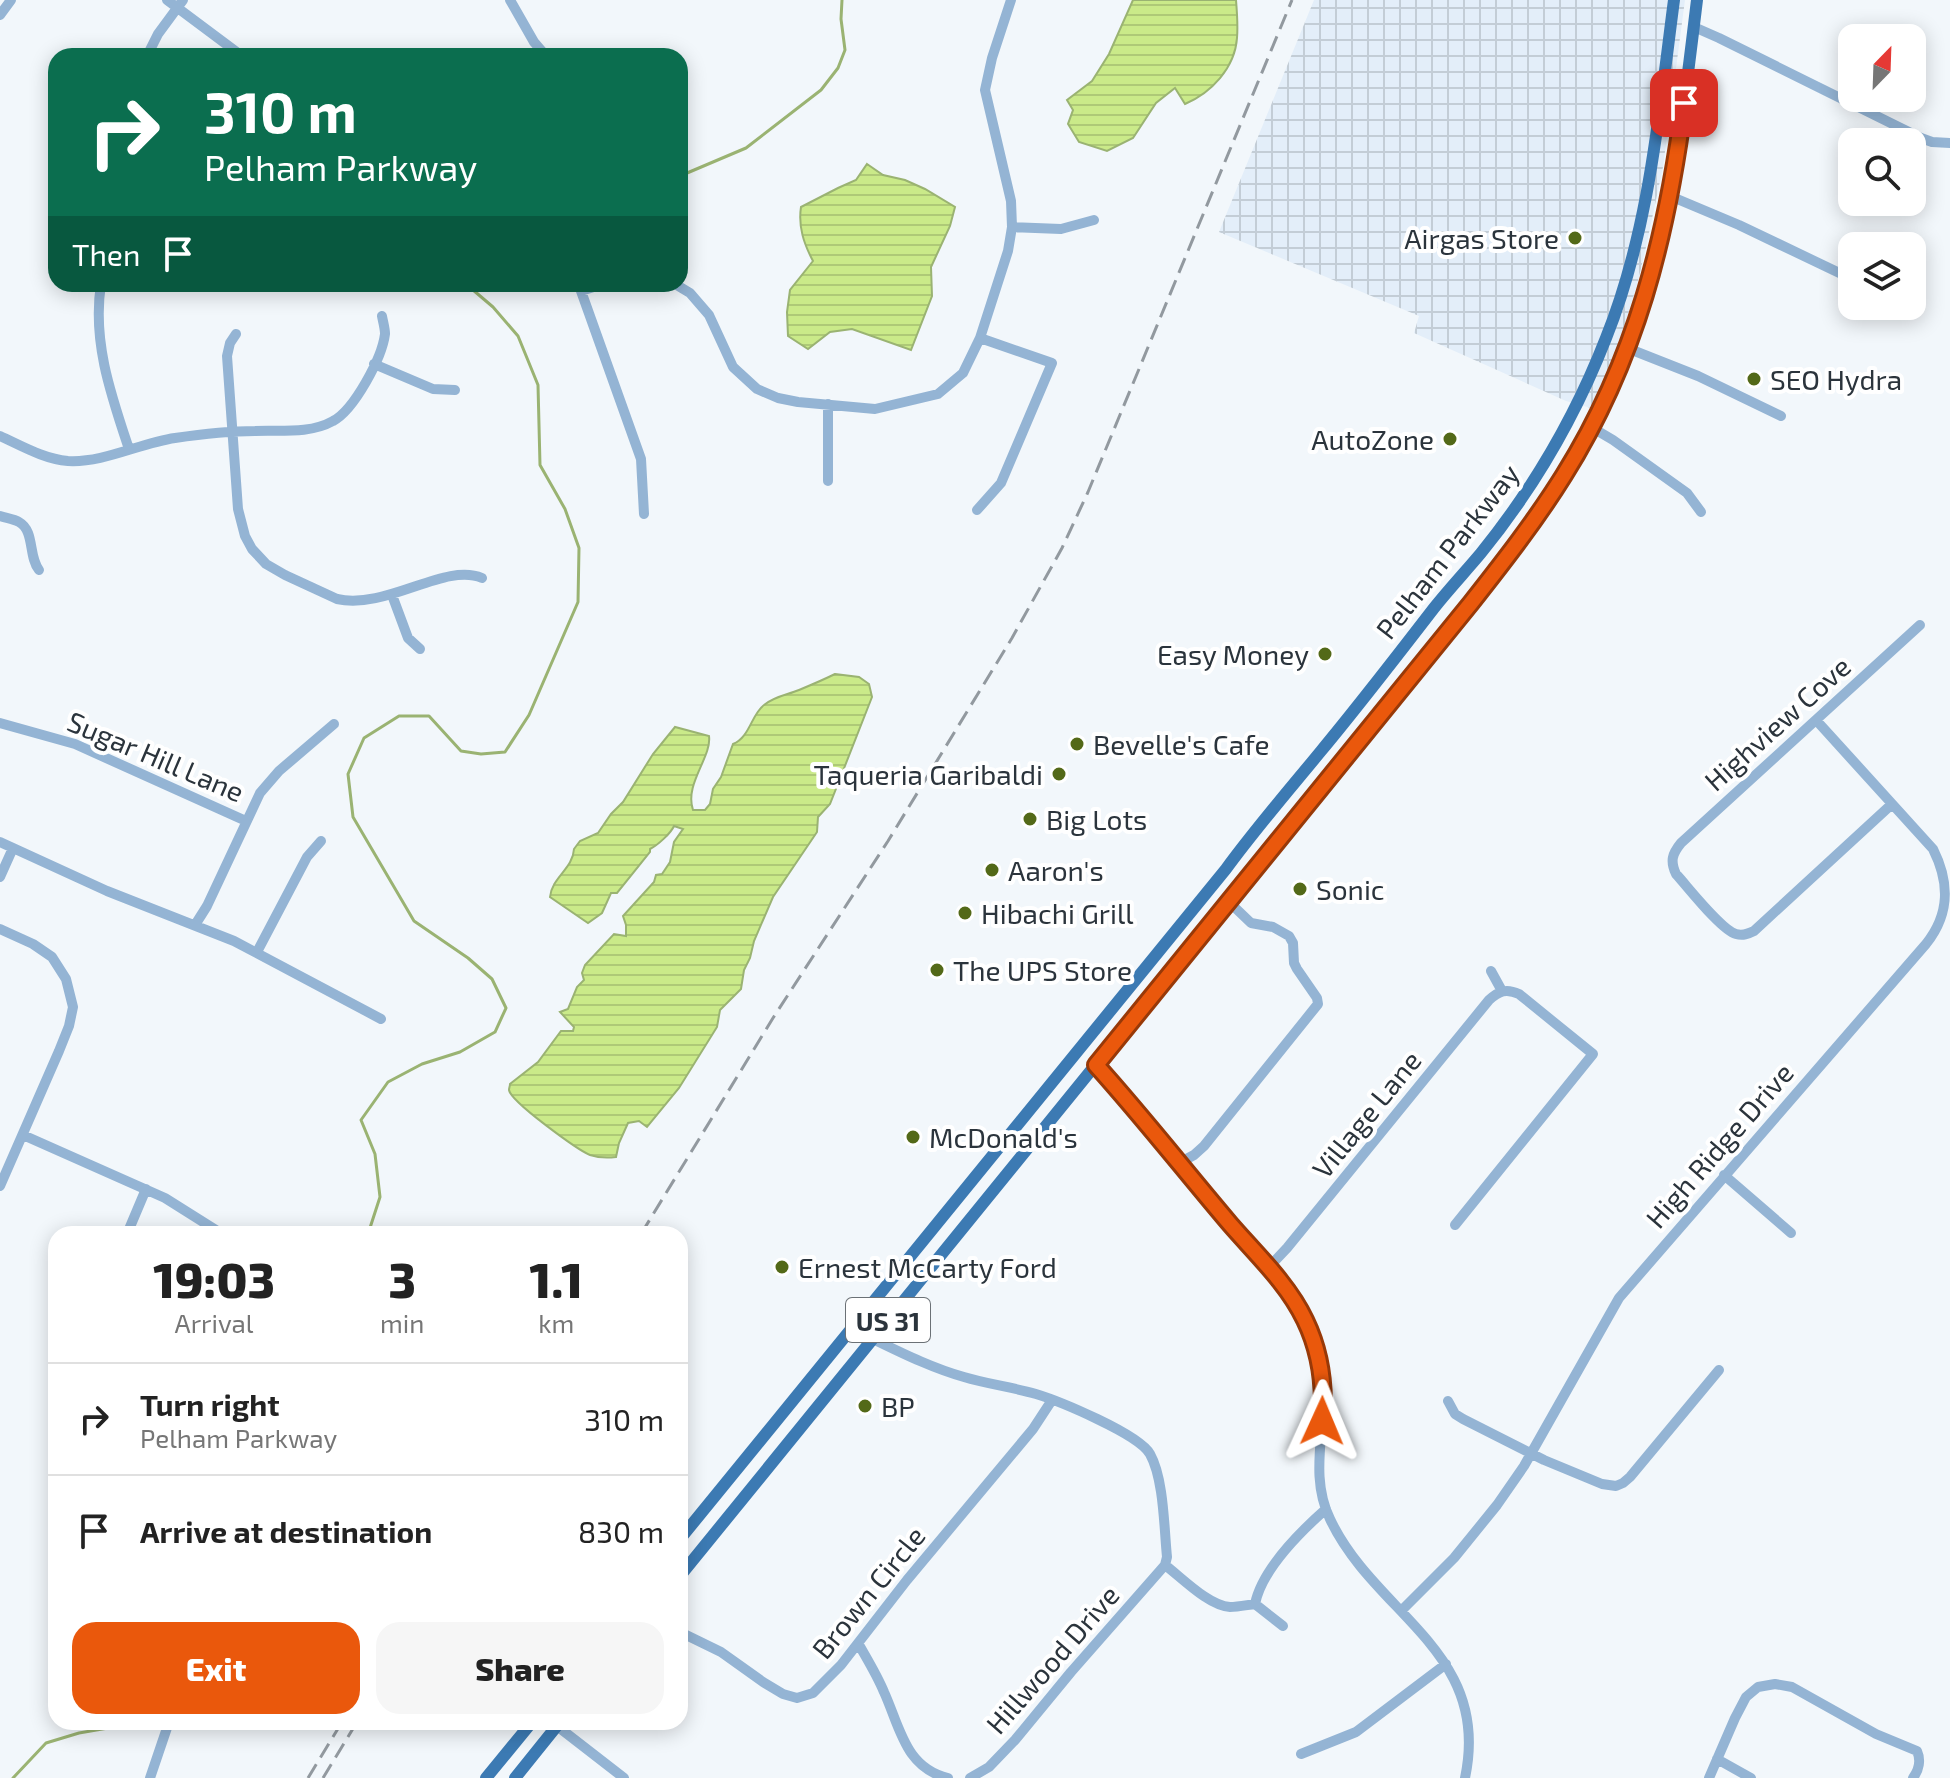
<!DOCTYPE html>
<html lang="en">
<head>
<meta charset="utf-8">
<style>
	:root { --surface:#fff; --page:#f6f6f6; --text:#222; --muted:#767676; --line:#e0e0e0; --accent:#ea580c }
	body { margin:0; font-family:"Exo 2",sans-serif; background:var(--page); color:var(--text); height:100vh; display:flex; flex-direction:column; font-size:30px; white-space:nowrap }
	* { box-sizing:border-box; margin:0 }
	p { font-size:26px; color:var(--muted) }
	.icon { flex:none; width:44px; height:44px; fill:none; stroke:currentColor; stroke-width:2; stroke-linecap:round; stroke-linejoin:round }
	.map { position:relative; flex:1; overflow:hidden }
	.drawer { position:absolute; left:48px; top:1226px; width:640px; height:504px; display:flex; flex-direction:column; background:var(--surface); border-radius:24px; box-shadow:0 4px 20px #0003 }
	.drawer>* { flex:none }
	.top-card { position:absolute; left:48px; top:48px; width:640px; height:244px; border-radius:24px; box-shadow:0 4px 20px #0003; background:#0b6e4f; color:#fff; overflow:hidden }
	.needle { width:52px; rotate:23deg }
	.tools { position:absolute; left:1838px; top:24px; display:grid; gap:16px }
	.tools a { display:grid; place-items:center; width:88px; height:88px; border-radius:16px; background:var(--surface); box-shadow:0 4px 20px #0003; font-size:40px }
	.pin { position:absolute; display:grid; place-items:center; width:68px; height:68px; color:#fff; margin:-34px; border-radius:16px; box-shadow:0 4px 12px #0006 }
	.me { position:absolute; width:88px; margin:-44px; rotate:1deg; stroke-linejoin:round; filter:drop-shadow(0 0 6px #0008) }
	.turn { display:flex; align-items:center; gap:28px; height:168px; padding:0 24px; font-size:36px }
	.turn .icon { width:104px; height:104px; stroke-width:2.5 }
	.turn b { display:block; font-size:56px; line-height:68px }
	.then { display:flex; align-items:center; height:76px; padding:0 24px; background:#0003; gap:16px; font-size:30px }
	.eta { display:flex; justify-content:space-evenly; align-items:center; height:136px; text-align:center }
	.eta b { font-size:48px; font-weight:800; line-height:56px }
	.primary-button { display:flex; gap:16px; margin-top:auto; padding:16px 24px }
	.primary-button a { flex:1; height:92px; border-radius:24px; background:var(--accent); color:#fff; font-size:32px; font-weight:800; line-height:92px; text-align:center }
	.primary-button a+a { background:var(--page); color:var(--text) }
	ul { padding:0; list-style:none }
	li { display:flex; align-items:center; gap:24px; height:112px; padding:0 24px; border-top:2px solid var(--line) }
	li div { flex:1 }
	li b { display:block; font-size:30px }
	li em { font-style:normal }
	.map>svg:first-child { display:block }
</style>
</head>
<body>
<div class="map">
<svg width="1950" height="1778" viewBox="0 0 1950 1778">
	<defs>
		<pattern id="industrial-grid" width="8" height="8" patternUnits="userSpaceOnUse" patternTransform="scale(2)"><rect width="8" height="8" fill="#e3eef9"/><path d="M0 4h8M4 0v8" fill="none" stroke="#c3cdd6"/></pattern>
		<pattern id="water-rules" width="6" height="5" patternUnits="userSpaceOnUse" patternTransform="scale(2)"><rect width="6" height="5" fill="#caea89"/><path d="M0 2.5h6" fill="none" stroke="#aec977"/></pattern>
	</defs>
	<rect width="100%" height="100%" fill="#f2f7fb"/>
	<path fill="url(#industrial-grid)" d="M1314,0h371l-22,167 -17,80 -9,38 -19,62 -27,61 -25,-7 -152,-68 5,-17 -200,-84z"/>
	<path fill="url(#water-rules)" stroke="#9ab372" stroke-width="2" d="M1133,0h103c1,12 2,26 1,38 -2,30 -26,55 -52,66l-10,-16 -19,15 -23,35 -26,13 -28,-9 -11,-18 5,-14 -6,-10 25,-19 17,-27z
		M867,164l16,11 22,5 20,9 30,18 -5,19 -19,41 1,29 -21,54 -59,-21 -22,3 -22,17 -20,-13 -1,-24 3,-22 23,-29c-9,-17 -15,-34 -12,-54l37,-19 18,-8z
		M835,674l24,3 10,7 3,13 -42,107 -12,13 -1,15 -44,65 -19,44 -4,17 -6,12 -3,19 -21,21 -3,17 -38,61 -32,39 -8,-6 -11,2 -9,20 -3,14c-8,1 -17,1 -26,-2 -12,-5 -79,-53 -81,-65 0,-2 1,-4 1,-6l28,-22 23,-31h12l1,-4 -14,-15 8,-3 9,-22 7,-7 -2,-7 3,-8 29,-31 12,2v-11l-3,-9 31,-34 2,-7 6,-1 8,-12 4,-20 9,-13 -9,-3c-3,7 -16,19 -24,23v3l-33,41h-6l-9,20 -14,10 -38,-26c2,-20 23,-28 24,-48l6,-8 18,-8 13,-19 12,-12 30,-48 22,-27 34,9c3,21 -25,48 -16,74h12l5,-6 3,-15 8,-12 12,-33c17,-7 18,-29 31,-39 11,-9 23,-10 35,-15 12,-5 24,-10 36,-16z"/>
	<g fill="none" stroke-linecap="round" stroke-linejoin="round">
		<path stroke="#9ab372" stroke-width="3" d="M680,176l66,-28 75,-58 17,-22 7,-18 -4,-31 1,-19
			M368,1234l12,-37 -5,-43 -14,-34 27,-38 34,-18 38,-12 35,-20 11,-24 -14,-29 -24,-21 -54,-37 -61,-104 -5,-43 16,-36 35,-22h30l32,35 20,3 24,-2 24,-37 49,-113 1,-54 -14,-39 -25,-44 -2,-80 -20,-49 -25,-29 -27,-23
			M13,1778l33,-35 33,-10 64,-11"/>
		<path stroke="#94b4d4" stroke-width="10" d="M167,0l75,56
			M510,0l24,42 12,14
			M0,15l11,-15
			M1694,27l25,11 202,100 11,4 18,1
			M147,56l11,-22 25,-34
			M1670,196l69,29 113,54
			M1012,227l49,2 33,-9
			M101,284c-9,57 10,111 28,165
			M603,284l-22,7 60,168 3,55
			M675,284l15,9 19,22 24,52 24,22 21,9 20,4 77,7 63,-15 25,-21 17,-35 28,-87 4,-24 -1,-26 -26,-111 7,-32 19,-58
			M236,334l-6,9 -3,13 11,153 7,27 7,13 14,15 19,11 52,24c50,11 108,-37 145,-21
			M1627,348l71,28 83,40
			M374,364l59,25 22,1
			M828,404v77
			M1591,427l22,13 74,53 14,19
			M0,436c22,10 44,23 68,25 36,2 72,-18 107,-23 27,-4 53,-7 80,-7 25,-1 55,3 78,-10 21,-11 49,-63 52,-87 0,-6 -2,-12 -3,-18
			M977,510l24,-27 51,-120 -72,-25
			M0,516c6,2 14,3 19,6 16,9 9,34 20,48
			M392,595l16,43 12,11
			M0,723l75,21 171,77
			M1892,804l-138,127c-6,3 -11,5 -18,3 -15,-4 -48,-47 -60,-60 -6,-13 -4,-20 5,-31l239,-218
			M0,842l107,49 127,50 147,78
			M0,877l13,-29
			M195,925l12,-19 53,-113 19,-22 55,-47
			M0,929l33,15 19,13 14,22 7,28 -4,19 -10,25 -59,135
			M257,952l50,-95 14,-16
			M1491,971l11,20
			M1096,1065l172,203c33,41 56,77 55,131 0,41 -12,81 7,120 45,96 162,132 135,259
			M23,1135l142,63 54,34
			M1179,1163l15,-8 10,-9 114,-142 -1,-6 -20,-29 -3,-6 -1,-20 -4,-7 -16,-9 -22,-4 -23,-22
			M1724,1175l67,58
			M127,1234l19,-45
			M1268,1268l19,-20 202,-248c10,-9 17,-12 30,-6l74,60 -138,171
			M873,1339c29,14 59,29 91,38 23,7 48,10 72,17 23,7 103,40 114,60 14,25 14,74 17,103l-2,8
			M1448,1401l7,13 8,5 81,41 58,24 14,2 7,-3 7,-6 89,-107
			M1165,1565c17,13 44,41 65,42 8,0 17,-2 25,-3
			M1255,1604c7,-35 45,-72 71,-95
			M1255,1604l28,22
			M1401,1611l53,-53 43,-53 27,-39 95,-168 307,-354c24,-30 24,-61 7,-95l-117,-129
			M680,1632l41,20 42,30 20,12 14,4 16,-5 28,-28 66,-85 126,-151 19,-29
			M858,1643c9,16 19,32 26,49 16,35 21,76 64,86
			M557,1726l67,52
			M1301,1754l55,-22 90,-68
			M1717,1759l34,19
			M150,1778l19,-56
			M970,1778l19,-11 26,-27 56,-68 94,-107
			M1709,1778l26,-60 11,-21 12,-10 17,-3 17,3 84,47 41,17c4,9 2,19 -4,27"/>
		<path stroke="#3c7ab3" stroke-width="12" d="M680,1539l546,-670c30,-41 63,-79 95,-118 39,-47 76,-95 113,-143 15,-19 32,-37 47,-55 52,-64 95,-138 125,-215 43,-107 53,-224 68,-338
			M680,1576l791,-973c39,-50 77,-99 109,-154 31,-56 57,-117 73,-179 23,-89 33,-180 44,-270
			M486,1778l46,-56
			M515,1778l45,-56"/>
		<path stroke="#92999f" stroke-width="3" stroke-dasharray="16 8" stroke-linecap="butt" d="M641,1234l132,-216 115,-177 124,-203 50,-90 26,-56 204,-492
			M308,1778l34,-56
			M323,1778l34,-56"/>
	</g>
	<g fill="none" stroke-linecap="round" stroke-linejoin="round">
		<defs>
			<path id="route" d="M1322,1421c3,-35 -1,-68 -17,-101 -17,-36 -49,-66 -75,-96 -45,-53 -88,-108 -134,-159l375,-462c33,-42 65,-83 93,-128 72,-115 103,-239 120,-372"/>
		</defs>
		<use href="#route" stroke="#983908" stroke-width="20"/>
		<use href="#route" stroke="#ea580c" stroke-width="14"/>
	</g>
	<g fill="#536918" stroke="#fff" stroke-width="3">
		<circle cx="1575" cy="238" r="8"/>
		<circle cx="1754" cy="379" r="8"/>
		<circle cx="1450" cy="439" r="8"/>
		<circle cx="1325" cy="654" r="8"/>
		<circle cx="1077" cy="744" r="8"/>
		<circle cx="1059" cy="774" r="8"/>
		<circle cx="1030" cy="819" r="8"/>
		<circle cx="992" cy="870" r="8"/>
		<circle cx="1300" cy="889" r="8"/>
		<circle cx="965" cy="913" r="8"/>
		<circle cx="937" cy="970" r="8"/>
		<circle cx="913" cy="1137" r="8"/>
		<circle cx="782" cy="1267" r="8"/>
		<circle cx="865" cy="1406" r="8"/>
	</g>
	<g text-anchor="middle" dominant-baseline="central" stroke-width="8" stroke-linejoin="round" paint-order="stroke">
		<rect fill="#fff" stroke="#6b7176" stroke-width="2" x="846" y="1298" width="84" height="44" rx="6"/>
		<g font-size="26" font-weight="bold" fill="#2b343c">
			<text x="888" y="1320">US 31</text>
		</g>
		<g font-size="28" fill="#2b343c" stroke="#fff" text-anchor="start">
			<text x="1559" y="238" text-anchor="end">Airgas Store</text>
			<text x="1770" y="379">SEO Hydra</text>
			<text x="1434" y="439" text-anchor="end">AutoZone</text>
			<text x="1309" y="654" text-anchor="end">Easy Money</text>
			<text x="1093" y="744">Bevelle's Cafe</text>
			<text x="1043" y="774" text-anchor="end">Taqueria Garibaldi</text>
			<text x="1046" y="819">Big Lots</text>
			<text x="1008" y="870">Aaron's</text>
			<text x="1316" y="889">Sonic</text>
			<text x="981" y="913">Hibachi Grill</text>
			<text x="953" y="970">The UPS Store</text>
			<text x="929" y="1137">McDonald's</text>
			<text x="798" y="1267">Ernest McCarty Ford</text>
			<text x="881" y="1406">BP</text>
		</g>
		<g font-size="28" fill="#2b343c" stroke="#fff">
			<text transform="translate(1447 551) rotate(-52)">Pelham Parkway</text>
			<text transform="translate(1777 723) rotate(-42)">Highview Cove</text>
			<text transform="translate(156 756) rotate(23)">Sugar Hill Lane</text>
			<text transform="translate(1366 1114) rotate(-51)">Village Lane</text>
			<text transform="translate(1719 1145) rotate(-49)">High Ridge Drive</text>
			<text transform="translate(868 1592) rotate(-51)">Brown Circle</text>
			<text transform="translate(1052 1659) rotate(-49)">Hillwood Drive</text>
		</g>
	</g>
</svg>
<div class="tools">
<a><svg class="needle" viewBox="-14 -14 28 28"><path d="M0-13l5 13h-10z" fill="#e53935"/><path d="M0 13l5-13h-10z" fill="#767676"/></svg></a>
<a><svg class="icon" aria-label="search" viewBox="0 0 24 24"><circle cx="10" cy="10" r="6"/><path d="M15 15l6 6"/></svg></a>
<a><svg class="icon" aria-label="layers" viewBox="0 0 24 24"><path d="M12 4l9 5-9 5-9-5zM3 14l9 5 9-5"/></svg></a>
</div>
<div class="pin" style="left:1684px;top:103px;background:#d93025"><svg class="icon" aria-label="arrive" viewBox="0 0 24 24"><path d="M6 21V4h12l-3 4 3 4H6"/></svg></div>
<svg class="me" style="left:1322px;top:1421px" viewBox="-20 -20 40 40"><path d="M0-17L14 15 0 8-14 15z" fill="#ea580c" stroke="#fff" stroke-width="4"/></svg>
<div class="top-card">
<div class="turn"><svg class="icon" aria-label="right" viewBox="0 0 24 24"><path d="M7 20v-9h11M14 6l5 5-5 5"/></svg><div><b>310 m</b>Pelham Parkway</div></div>
<div class="then">Then<svg class="icon" aria-label="arrive" viewBox="0 0 24 24"><path d="M6 21V4h12l-3 4 3 4H6"/></svg></div>
</div>
<section class="drawer">
<div class="eta">
<div><b>19:03</b><p>Arrival</p></div>
<div><b>3</b><p>min</p></div>
<div><b>1.1</b><p>km</p></div>
</div>
<ul>
<li><svg class="icon" aria-label="right" viewBox="0 0 24 24"><path d="M7 20v-9h11M14 6l5 5-5 5"/></svg><div><b>Turn right</b><p>Pelham Parkway</p></div><em>310 m</em></li>
<li><svg class="icon" aria-label="arrive" viewBox="0 0 24 24"><path d="M6 21V4h12l-3 4 3 4H6"/></svg><div><b>Arrive at destination</b></div><em>830 m</em></li>
</ul>
<div class="primary-button"><a>Exit</a><a>Share</a></div>
</section>
</div>
</body>
</html>
